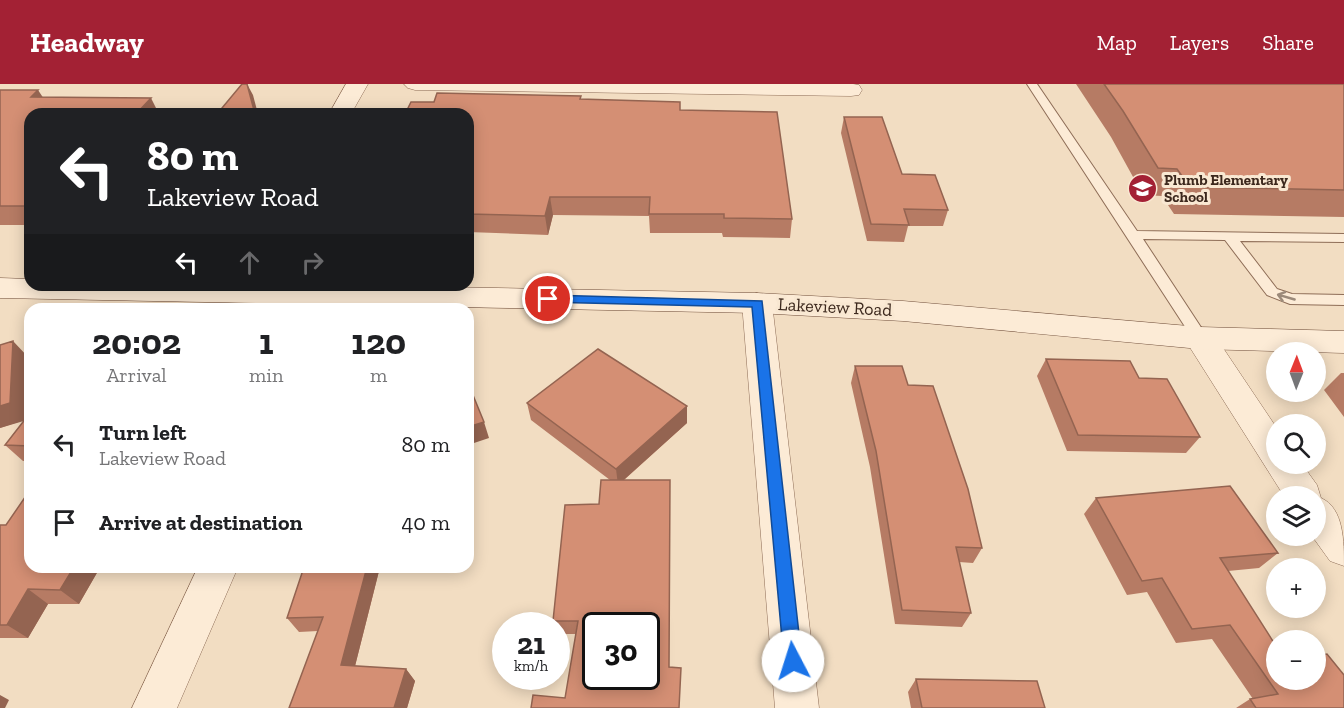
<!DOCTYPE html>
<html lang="en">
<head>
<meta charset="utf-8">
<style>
	:root { --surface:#fff; --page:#f2f2f2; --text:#202124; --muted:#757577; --accent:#a32134 }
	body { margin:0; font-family:"Zilla Slab",serif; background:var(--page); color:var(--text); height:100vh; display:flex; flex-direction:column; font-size:22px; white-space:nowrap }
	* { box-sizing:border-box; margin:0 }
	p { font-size:20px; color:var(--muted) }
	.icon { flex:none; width:33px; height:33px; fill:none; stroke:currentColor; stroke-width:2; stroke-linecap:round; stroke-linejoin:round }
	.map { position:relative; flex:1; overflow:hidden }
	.sheet { position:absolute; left:24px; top:219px; width:450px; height:270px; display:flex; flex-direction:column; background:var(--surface); border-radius:18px; box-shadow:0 3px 15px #0003 }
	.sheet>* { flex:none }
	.hud { position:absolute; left:24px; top:24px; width:450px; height:183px; border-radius:18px; box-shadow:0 3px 15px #0003; background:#202124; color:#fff; overflow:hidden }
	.needle { width:39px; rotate:1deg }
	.fabs { position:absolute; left:1266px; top:258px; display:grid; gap:12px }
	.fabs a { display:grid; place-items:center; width:60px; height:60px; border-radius:50%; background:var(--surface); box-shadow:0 3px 15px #0003; font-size:30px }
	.speed { position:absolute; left:492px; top:528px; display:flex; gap:12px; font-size:30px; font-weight:700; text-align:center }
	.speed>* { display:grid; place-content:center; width:78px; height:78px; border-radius:50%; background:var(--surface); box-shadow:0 3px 15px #0003; line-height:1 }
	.speed small { font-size:15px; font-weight:400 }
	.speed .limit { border:3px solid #111; border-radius:9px; background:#fff; color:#111 }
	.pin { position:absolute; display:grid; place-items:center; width:51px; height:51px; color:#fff; margin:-26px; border:3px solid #fff; border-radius:50%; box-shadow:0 2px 6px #0007 }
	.me { position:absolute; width:66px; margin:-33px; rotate:355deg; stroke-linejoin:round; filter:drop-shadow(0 0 4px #0008) }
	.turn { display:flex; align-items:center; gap:21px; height:126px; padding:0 24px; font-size:27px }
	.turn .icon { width:78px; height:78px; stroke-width:2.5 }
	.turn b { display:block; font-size:42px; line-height:51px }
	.lanes { display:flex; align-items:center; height:57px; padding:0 24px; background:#0003; justify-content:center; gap:30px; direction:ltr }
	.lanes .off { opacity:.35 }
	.eta { display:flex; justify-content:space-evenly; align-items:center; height:102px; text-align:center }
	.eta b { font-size:36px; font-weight:700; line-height:42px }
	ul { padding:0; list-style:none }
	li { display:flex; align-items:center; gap:18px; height:78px; padding:0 24px }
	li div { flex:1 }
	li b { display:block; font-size:22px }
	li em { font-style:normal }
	header { display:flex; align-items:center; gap:36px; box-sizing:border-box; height:84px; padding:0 30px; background:var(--accent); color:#fff }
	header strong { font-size:28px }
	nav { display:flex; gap:33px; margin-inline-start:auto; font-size:21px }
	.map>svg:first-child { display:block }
</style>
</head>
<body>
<header>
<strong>Headway</strong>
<nav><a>Map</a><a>Layers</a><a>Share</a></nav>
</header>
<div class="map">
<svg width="1344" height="624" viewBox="0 0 1344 624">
	<rect width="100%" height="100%" fill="#f2ddc2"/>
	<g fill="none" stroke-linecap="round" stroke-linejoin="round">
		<defs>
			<path id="lane" d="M1027,0h10l100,147 207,3v8l-104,-1 37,48 15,5 52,1v10l-54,-1 -23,-9 -42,-55 -82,-1 65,99 -3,4h-10z"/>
			<path id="street" d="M346,0h22l-17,30h-22z
				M404,0h449l6,1 3,5 -3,5 -8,1 -436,-6 -7,-2z
				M339,201l10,3 5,7 -6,14h-30l11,-21z
				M757,209l10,3 5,7 47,405h-44l-33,-405 5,-7z
				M1200,243l11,3 65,97v37h26l15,21 4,13c23,10 23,44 23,68l-14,-5 -18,-25h4v-40h-32l-95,-150 -4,-8 4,-8z
				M198,483h40l-61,141h-45z"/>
			<path id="secondary" d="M0,194l30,1v6h308l419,8 146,8 297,26 144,4v22l-144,-4 -297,-28 -146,-8 -757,-15z"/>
		</defs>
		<use href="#lane" stroke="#8e6d57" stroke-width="2"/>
		<use href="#street" stroke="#8e6d57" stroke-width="1"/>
		<use href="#secondary" stroke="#704e3a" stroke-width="1"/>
		<use href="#lane" fill="#fcebd6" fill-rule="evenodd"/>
		<use href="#street" fill="#fcebd6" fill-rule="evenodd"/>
		<use href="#secondary" fill="#fcebd6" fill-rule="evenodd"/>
	</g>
	<path fill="#b67b64" d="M1076,0h268v133l-170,-3 -12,-18 -19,-1 -32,-58z
		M0,6l30,24v111h-30z
		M581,15l99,11 112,109 -2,19 -67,-1 -1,-4h-72l-1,-17 -96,-1 -5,20 -80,-3v-118z
		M844,33l58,57 46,36 -5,16h-35l-4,16 -37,-1 -26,-108z
		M29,274l-2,59 3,-4v48h-7l-18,-16 19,-25 -24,8z
		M1046,275l154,78 -14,16 -119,-2 -30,-75z
		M855,282l53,19 74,163 -9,15 -14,-1 12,51 -9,14 -67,-3 -25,-157 -19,-84z
		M1341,289h3v44l-20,-27z
		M527,319l160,3v17l-63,57 -59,218 11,-64h-20v-8h-2l-1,-5 57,-141 -79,-60z
		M1096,414l182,55 -19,15 -31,3 48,109 68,28h-108l14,-9h3l-41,-60 -36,4 -29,-51 -20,3 -43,-81z
		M0,441h6l24,42h63l5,4 -19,33h-31l-20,34h-28z
		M304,483h106l-1,4h-30l-24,95 51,3 9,12 -8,27h-118l29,-77 -19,1 -12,-14z
		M916,595l129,29h-134l-3,-16z"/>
	<path fill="#946451" d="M247,0l6,11 5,19h-3z
		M38,6l12,18 -19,-11z
		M151,14l8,16h-23z
		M550,113l3,18 -5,20 -3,-19z
		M13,257l16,17 -2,62 -27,8v-22z
		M687,322v17l-69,62 -2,-16z
		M484,338l5,16 -21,7v-18z
		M74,483h19l5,4 -19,33 -19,-14z
		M367,483h9l3,4 -27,107 -11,-13z
		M28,505l20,15 -20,34 -21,-13z
		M406,585l9,12 -8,27h-13z
		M0,611l9,5 -4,8h-5z"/>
	<path fill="#d48f74" stroke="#946451" stroke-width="1.5" fill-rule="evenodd" d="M242,0h5l8,30h-38z
		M1104,0h240v106l-154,-3 -13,-18 -19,-1 -35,-57z
		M0,6h38l-7,7 120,1 -15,16h-106v92h-30z
		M437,9l144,3 -1,3 100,3v8l97,2 15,107 -68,-1v-4h-75l1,-17h-100l-5,19 -77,-2v-100h-63l6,-12h23z
		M844,33h38l20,57 33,1 13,35 -44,-1 5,16 -38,-1z
		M13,257l-3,62 -10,3v-61z
		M598,265l89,57 -71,63 -89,-66z
		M1046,275l84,2 9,17 28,1 33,58 -122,-2z
		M855,282h47l6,19 25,1 35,103 14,59 -26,-1 15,66 -69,-3 -26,-159z
		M468,299l16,39 -16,5z
		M30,329v33l-25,-1z
		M601,396h69l-1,187 12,1 -2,40h-148l2,-13 32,3 13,-77h-25l12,-116 34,-1zM596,542h50v50h-50z
		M1230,402l48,67 -58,5 56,88v34h40v-24l11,-2 17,21v33h-88l-6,-9 28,-5 -48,-69 -38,4 -30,-51 -20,3 -46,-83z
		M30,406v77h44l-14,23 -32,-1 -21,36h-7v-100h6z
		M304,483h63l-26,98 65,4 -12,39h-105l34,-91 -36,1z
		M916,595l121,2 8,27h-123z"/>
	<defs><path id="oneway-shaft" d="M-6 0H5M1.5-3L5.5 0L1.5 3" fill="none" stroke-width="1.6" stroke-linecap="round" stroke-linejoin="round" transform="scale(1.5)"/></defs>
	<use stroke="#9c8a7a" href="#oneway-shaft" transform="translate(1286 213) rotate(-164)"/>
	<path fill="#1a73e8" stroke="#114b97" stroke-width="1.5" d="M548,211l214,6 40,360 -3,6 -6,3 -7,-3 -2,-6 -32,-354 -208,-5v-5z"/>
	<defs>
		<symbol id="school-disc" viewBox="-11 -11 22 22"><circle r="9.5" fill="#a32134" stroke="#f9e8d2"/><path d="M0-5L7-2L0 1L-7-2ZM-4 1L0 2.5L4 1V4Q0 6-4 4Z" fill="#fff"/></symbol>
	</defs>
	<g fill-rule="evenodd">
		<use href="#school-disc" x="1126" y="88" width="33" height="33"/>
	</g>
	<g text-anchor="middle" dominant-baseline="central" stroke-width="6" stroke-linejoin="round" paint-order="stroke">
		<g font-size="15" font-weight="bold" fill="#3c281d" stroke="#f9e8d2" text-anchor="start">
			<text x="1164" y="96">Plumb Elementary<tspan x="1164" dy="17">School</tspan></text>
		</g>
		<g font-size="18" fill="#3c281d" stroke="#f9e8d2">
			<text transform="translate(835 223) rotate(3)">Lakeview Road</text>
		</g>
	</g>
</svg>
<div class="fabs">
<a><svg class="needle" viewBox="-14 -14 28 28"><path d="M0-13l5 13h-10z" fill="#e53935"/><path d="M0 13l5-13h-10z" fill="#757577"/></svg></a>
<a><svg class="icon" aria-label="search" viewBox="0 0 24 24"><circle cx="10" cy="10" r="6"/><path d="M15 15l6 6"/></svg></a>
<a><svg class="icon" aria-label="layers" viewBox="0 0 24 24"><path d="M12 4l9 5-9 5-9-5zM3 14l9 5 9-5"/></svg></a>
<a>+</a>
<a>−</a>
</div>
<div class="speed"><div>21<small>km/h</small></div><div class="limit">30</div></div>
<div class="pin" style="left:548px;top:215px;background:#d93025"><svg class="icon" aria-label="arrive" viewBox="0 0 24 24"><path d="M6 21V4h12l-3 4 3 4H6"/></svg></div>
<svg class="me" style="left:793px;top:577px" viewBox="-20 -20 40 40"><circle r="19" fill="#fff"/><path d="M0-13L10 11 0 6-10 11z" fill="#1a73e8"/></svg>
<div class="hud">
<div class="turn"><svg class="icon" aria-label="left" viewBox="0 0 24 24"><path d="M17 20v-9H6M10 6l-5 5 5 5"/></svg><div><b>80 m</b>Lakeview Road</div></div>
<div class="lanes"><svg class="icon" aria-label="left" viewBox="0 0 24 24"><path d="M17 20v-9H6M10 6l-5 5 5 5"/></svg><svg class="icon off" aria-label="ahead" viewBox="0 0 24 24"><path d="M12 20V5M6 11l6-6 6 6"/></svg><svg class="icon off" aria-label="right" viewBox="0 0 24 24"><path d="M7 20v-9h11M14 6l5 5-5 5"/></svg></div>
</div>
<section class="sheet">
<div class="eta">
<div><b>20:02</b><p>Arrival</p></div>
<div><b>1</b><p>min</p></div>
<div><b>120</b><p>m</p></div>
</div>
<ul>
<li><svg class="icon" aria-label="left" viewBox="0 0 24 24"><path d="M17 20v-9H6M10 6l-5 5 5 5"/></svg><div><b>Turn left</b><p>Lakeview Road</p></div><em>80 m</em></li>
<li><svg class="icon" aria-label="arrive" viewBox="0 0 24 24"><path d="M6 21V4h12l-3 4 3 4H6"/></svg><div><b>Arrive at destination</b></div><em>40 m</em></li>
</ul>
</section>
</div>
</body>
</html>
